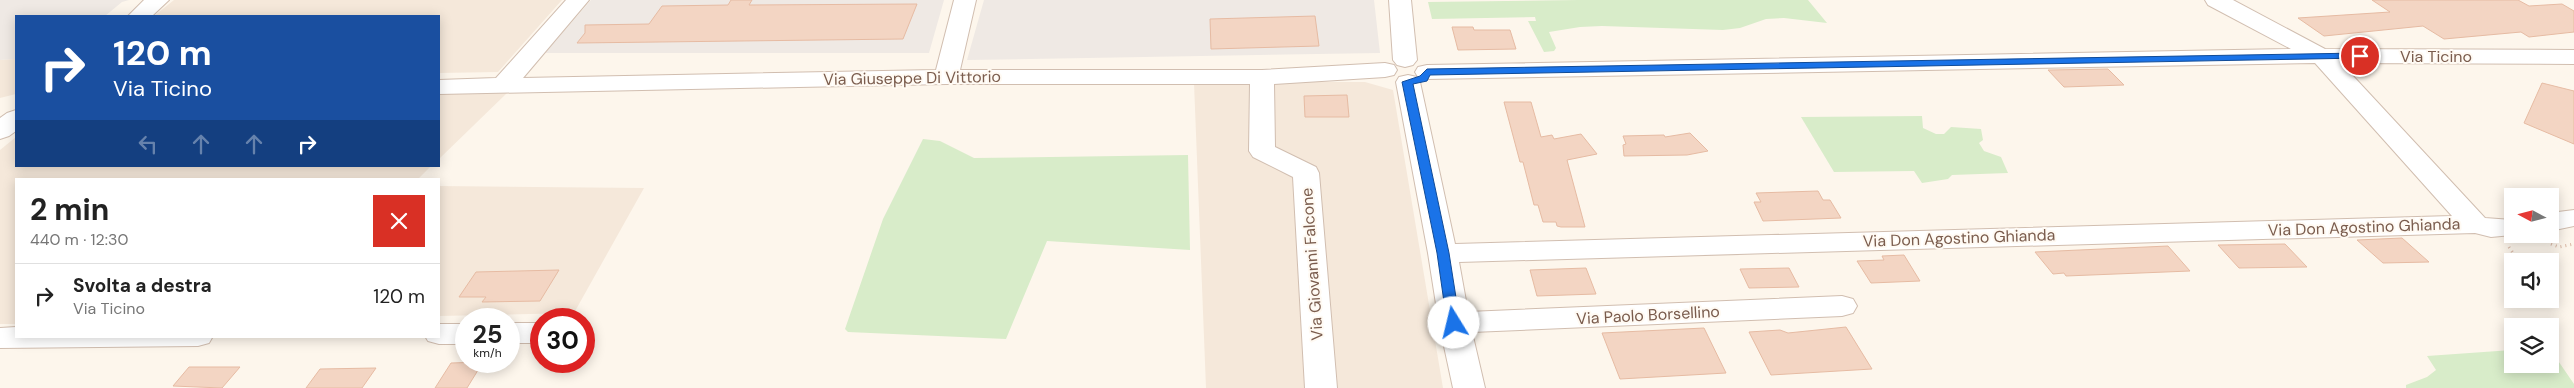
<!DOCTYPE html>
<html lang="it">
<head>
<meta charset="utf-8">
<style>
	:root { --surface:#fff; --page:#f6f6f6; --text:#222; --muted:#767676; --line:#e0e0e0 }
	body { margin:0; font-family:"DM Sans",sans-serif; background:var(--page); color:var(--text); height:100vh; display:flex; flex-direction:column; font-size:19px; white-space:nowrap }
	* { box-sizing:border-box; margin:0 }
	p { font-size:16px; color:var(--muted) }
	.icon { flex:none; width:28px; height:28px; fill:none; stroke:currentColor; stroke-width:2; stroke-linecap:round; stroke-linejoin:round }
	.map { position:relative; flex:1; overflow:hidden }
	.details { position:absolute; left:15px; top:178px; width:425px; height:160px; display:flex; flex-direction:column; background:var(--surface); border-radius:0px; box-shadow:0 2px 12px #0003 }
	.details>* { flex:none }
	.guide { position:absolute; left:15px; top:15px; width:425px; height:152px; border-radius:0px; box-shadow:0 2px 12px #0003; background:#1a4fa0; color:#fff; overflow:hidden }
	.needle { width:32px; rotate:277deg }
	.tools { position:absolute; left:2504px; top:188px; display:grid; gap:10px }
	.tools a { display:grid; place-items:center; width:55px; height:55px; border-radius:0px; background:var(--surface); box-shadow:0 2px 12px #0003; font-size:25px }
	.speed { position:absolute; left:455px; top:308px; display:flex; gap:10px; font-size:25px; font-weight:700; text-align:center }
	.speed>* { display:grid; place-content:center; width:65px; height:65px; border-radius:50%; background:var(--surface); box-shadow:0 2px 12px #0003; line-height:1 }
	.speed small { font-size:12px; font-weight:400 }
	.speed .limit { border:8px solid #d22; background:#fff; color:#111 }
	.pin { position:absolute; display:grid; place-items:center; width:42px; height:42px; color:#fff; margin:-21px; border:2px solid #fff; border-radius:50%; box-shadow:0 1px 5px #0007 }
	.me { position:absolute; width:55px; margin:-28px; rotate:351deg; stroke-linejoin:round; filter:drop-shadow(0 0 4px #0008) }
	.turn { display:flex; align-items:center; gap:18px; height:105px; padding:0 15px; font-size:22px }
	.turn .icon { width:65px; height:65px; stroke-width:2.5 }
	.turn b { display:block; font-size:35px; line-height:42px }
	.lanes { display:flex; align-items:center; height:48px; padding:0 15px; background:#0003; justify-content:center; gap:25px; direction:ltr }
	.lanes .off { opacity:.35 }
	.round { display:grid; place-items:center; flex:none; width:52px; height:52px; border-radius:0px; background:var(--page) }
	.head { display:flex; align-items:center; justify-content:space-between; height:85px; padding:0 15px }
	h1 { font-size:30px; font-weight:700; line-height:38px }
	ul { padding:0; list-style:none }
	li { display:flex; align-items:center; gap:15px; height:65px; padding:0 15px; border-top:1px solid var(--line) }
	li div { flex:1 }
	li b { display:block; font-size:19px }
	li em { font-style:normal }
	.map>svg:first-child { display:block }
</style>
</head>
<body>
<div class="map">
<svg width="2574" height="388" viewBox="0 0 2574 388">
	<rect width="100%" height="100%" fill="#fdf6ec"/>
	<path fill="#f5e8da" d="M174,0h388l-64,72 -59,1v-57h-285z
		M16,59v35l-16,4v-38z
		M1249,82v71l49,24 11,211h-103l-12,-305z
		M1271,82h94l28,8 50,298h-110l-17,-219 -43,-21z
		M507,93l-68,66v-65z
		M16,137v29h415l-13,13h-402v145h-16v-174z
		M439,186l205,2 -70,125 -135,3z"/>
	<path fill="#efe9e4" d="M0,0h129l-7,2 -17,14h-89v43l-16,1z
		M591,0h353l-15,53h-384z
		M984,0h390l6,53 -413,7z"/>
	<path fill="#d8ecc9" d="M1579,0h229l19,23 -43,-5 -18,1 -26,9 -17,2 -121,-4 -22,1 -31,5 7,16 -2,3 -10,1 -16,-31h8l-1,-4 -103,2 -4,-17z
		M1922,116l1,12 13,6h8l7,-7 30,2 2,11 -4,3 5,8 17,6 7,16 -56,2 -4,4 -26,4 -8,-12 -80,1 -33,-55z
		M923,139l17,2 34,17 214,-3 2,95 -143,-9 -41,98 -158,-7 -3,-3 38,-110z
		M2550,349l24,35v4h-168v-3l21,-8 9,-7 -9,-14 85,-6v14h38z"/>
	<path fill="#f3d5c3" stroke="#e6bba3" d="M731,0h21l-3,5 168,-1 -14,35 -326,4 8,-10v-8l64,-1 13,-18 66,-1z
		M2372,0h146l11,6 33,-2 12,7v21l-45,5 -8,-5 -77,7 -21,-13 -99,10 -26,-18 92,-6z
		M1315,16l4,30 -108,3 -1,-30z
		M1452,27h21l1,3h36l6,19 -58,1z
		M2108,69l16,16 -60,2 -16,-17z
		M2542,83l32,8v53l-50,-21z
		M1347,95l2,22h-44l-1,-21z
		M1504,102h27l10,35 11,-2 2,4 27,-5 16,20 -30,6 18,67h-24l-4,-1 -1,-4h-13l-5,-17h-4l-11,-43h-3z
		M1690,133l18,18 -21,4 -63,1 -1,-11 3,-1 -3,-8 41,-1 1,2z
		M1818,191l5,9h7l11,18 -78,3 -9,-19h7l-5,-9z
		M2402,238l27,24 -46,1 -26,-23z
		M2285,244l22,23 -68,1 -21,-23z
		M2168,246l22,25 -124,5 -2,-3 -11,1 -18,-22z
		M1904,255l16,26 -49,2 -14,-22 27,-1 -2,-4z
		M1586,268l10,26 -59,2 -7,-26z
		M1789,268l10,19 -50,1 -9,-19z
		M559,270l-19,31 -58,1 4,-5h-27l17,-25z
		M1846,327l26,42 -101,6 -22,-43 31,-2 8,3z
		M1704,328l22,45 -106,6 -18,-46z
		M483,362l-16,26h-32l16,-25z
		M189,367h51l-18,21 -49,-2z
		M376,368l-14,20h-56l14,-19z"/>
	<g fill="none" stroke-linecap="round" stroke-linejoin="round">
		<defs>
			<path id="minor" d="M144,0h25l-17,16h-24z
				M566,0h23l-66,78 413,-8 18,-70h22l-16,70h302l123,-7 9,2 3,5 -3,5 -9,2 -111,7 1,63 41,20 3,6 18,215h-32l-12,-211 -40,-20 -4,-6 1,-67h-304l-507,10v-14l57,-2z
				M1389,0h22l6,60 -4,5 -8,2 -8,-2 -4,-5z
				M2205,0h28l92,49 249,1v14l-233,-1 144,155 27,2v14h10l-31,3 -16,-4 -1016,29 9,50 374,-16 11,3 4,7 -4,7 -11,3 -370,16 13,56h-32l-14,-65 -11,-70 -32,-171 3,-5 9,-2 9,2 3,5 35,162 997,-28 -137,-153 -888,16 -9,-2 -3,-5 3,-5 9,-2 864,-16 -83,-44z
				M16,110v21l-7,5 -9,3v-21l7,-5z
				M2574,210v16l-24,5v-18z
				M509,323h32v20h-32z
				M439,324h27v20h-27l-11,-3 -3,-5h14z
				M16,327v9h197l-4,7 -11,3 -198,2v-20z"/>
		</defs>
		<use href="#minor" stroke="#d1beb0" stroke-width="2"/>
		<path stroke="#d9b8a5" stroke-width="3" stroke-dasharray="1 4" stroke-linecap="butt" d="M2551,244l8,3 15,-3
			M2509,247l6,9"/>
		<use href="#minor" fill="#fff" fill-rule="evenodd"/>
	</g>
	<path fill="#1a73e8" stroke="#114b97" d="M2360,53l3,1v4l-933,17 -3,6 -14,3 36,169 11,70 -6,4 -7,-4 -10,-70 -35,-171 18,-6 7,-7z"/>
	<g text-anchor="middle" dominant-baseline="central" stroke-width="4" stroke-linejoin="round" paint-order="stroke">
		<g font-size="16" fill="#7a5c4d" stroke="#fffaf3">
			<text x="2436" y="56">Via Ticino</text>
			<text transform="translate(912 78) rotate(-1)">Via Giuseppe Di Vittorio</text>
			<text transform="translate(2364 227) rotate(-2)">Via Don Agostino Ghianda</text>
			<text transform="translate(1959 238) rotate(-2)">Via Don Agostino Ghianda</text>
			<text transform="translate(1312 264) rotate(-94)">Via Giovanni Falcone</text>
			<text transform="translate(1648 315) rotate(-3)">Via Paolo Borsellino</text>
		</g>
	</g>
</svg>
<div class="tools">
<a><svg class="needle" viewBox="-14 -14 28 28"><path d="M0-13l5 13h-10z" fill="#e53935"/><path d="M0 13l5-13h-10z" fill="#767676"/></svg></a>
<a><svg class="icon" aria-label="sound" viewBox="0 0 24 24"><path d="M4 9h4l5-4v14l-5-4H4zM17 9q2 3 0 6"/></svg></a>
<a><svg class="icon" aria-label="layers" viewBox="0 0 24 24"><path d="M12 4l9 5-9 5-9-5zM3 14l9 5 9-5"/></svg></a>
</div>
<div class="speed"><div>25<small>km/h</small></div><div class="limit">30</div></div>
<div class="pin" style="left:2360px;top:56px;background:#d93025"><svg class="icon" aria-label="arrive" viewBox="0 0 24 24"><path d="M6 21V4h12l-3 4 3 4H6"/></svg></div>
<svg class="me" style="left:1454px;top:323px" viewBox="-20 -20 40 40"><circle r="19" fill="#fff"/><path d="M0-13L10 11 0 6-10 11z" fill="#1a73e8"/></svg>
<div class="guide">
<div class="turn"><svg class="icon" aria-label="right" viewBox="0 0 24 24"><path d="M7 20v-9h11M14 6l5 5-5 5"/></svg><div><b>120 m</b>Via Ticino</div></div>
<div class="lanes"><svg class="icon off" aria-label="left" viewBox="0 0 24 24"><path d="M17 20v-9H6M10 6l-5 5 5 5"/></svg><svg class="icon off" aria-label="ahead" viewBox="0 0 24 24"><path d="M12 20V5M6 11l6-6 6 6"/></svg><svg class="icon off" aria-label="ahead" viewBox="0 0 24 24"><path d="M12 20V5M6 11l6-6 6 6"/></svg><svg class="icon" aria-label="right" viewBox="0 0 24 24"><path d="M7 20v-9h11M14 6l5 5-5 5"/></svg></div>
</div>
<section class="details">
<div class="head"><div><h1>2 min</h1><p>440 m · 12:30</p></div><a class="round" style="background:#d93025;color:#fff"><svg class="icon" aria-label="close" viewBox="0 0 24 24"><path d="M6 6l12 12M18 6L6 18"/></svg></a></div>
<ul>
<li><svg class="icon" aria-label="right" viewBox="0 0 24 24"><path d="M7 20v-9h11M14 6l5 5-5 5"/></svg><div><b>Svolta a destra</b><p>Via Ticino</p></div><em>120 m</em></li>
</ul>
</section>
</div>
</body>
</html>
